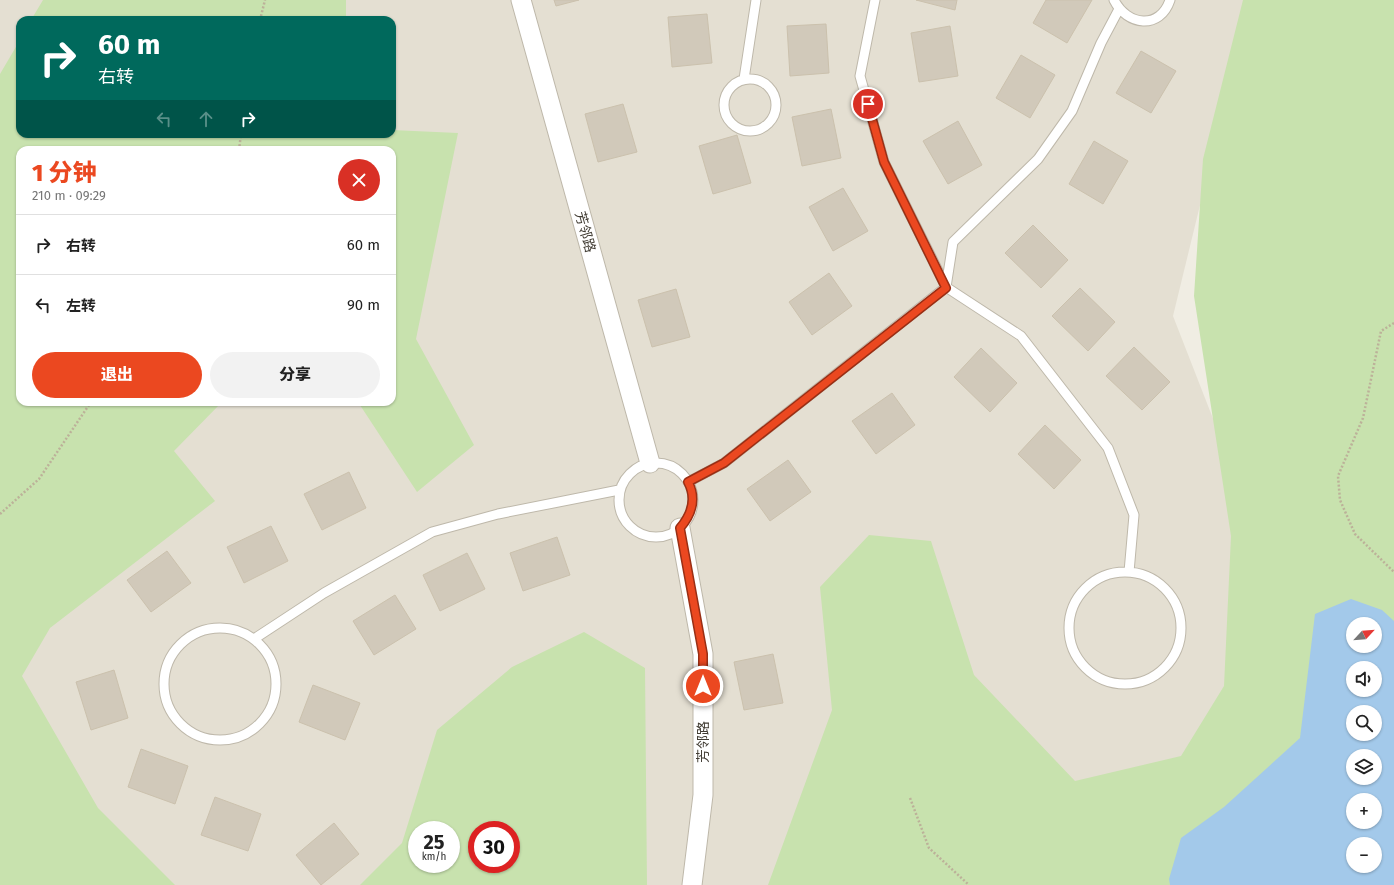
<!DOCTYPE html>
<html lang="zh">
<head>
<meta charset="utf-8">
<style>
	:root { --surface:#fff; --page:#f2f2f2; --text:#222; --muted:#767676; --line:#e0e0e0; --accent:#eb4820 }
	body { margin:0; font-family:"Fira Sans","Noto Sans SC",sans-serif; background:var(--page); color:var(--text); height:100vh; display:flex; flex-direction:column; font-size:15px; white-space:nowrap }
	* { box-sizing:border-box; margin:0 }
	p { font-size:13px; color:var(--muted) }
	.icon { flex:none; width:22px; height:22px; fill:none; stroke:currentColor; stroke-width:2; stroke-linecap:round; stroke-linejoin:round }
	.map { position:relative; flex:1; overflow:hidden }
	.details { position:absolute; left:16px; top:146px; width:380px; height:260px; display:flex; flex-direction:column; background:var(--surface); border-radius:12px; box-shadow:0 1px 3px #0004 }
	.details>* { flex:none }
	.guide { position:absolute; left:16px; top:16px; width:380px; height:122px; border-radius:12px; box-shadow:0 1px 3px #0004; background:#00695c; color:#fff; overflow:hidden }
	.needle { width:26px; rotate:64deg }
	.tools { position:absolute; left:1346px; top:617px; display:grid; gap:8px }
	.tools a { display:grid; place-items:center; width:36px; height:36px; border-radius:50%; background:var(--surface); box-shadow:0 1px 3px #0004; font-size:20px }
	.speed { position:absolute; left:408px; top:821px; display:flex; gap:8px; font-size:20px; font-weight:700; text-align:center }
	.speed>* { display:grid; place-content:center; width:52px; height:52px; border-radius:50%; background:var(--surface); box-shadow:0 1px 3px #0004; line-height:1 }
	.speed small { font-size:10px; font-weight:400 }
	.speed .limit { border:6px solid #d22; background:#fff; color:#111 }
	.pin { position:absolute; display:grid; place-items:center; width:34px; height:34px; color:#fff; margin:-17px; border:2px solid #fff; border-radius:50%; box-shadow:0 1px 4px #0007 }
	.me { position:absolute; width:44px; margin:-22px; rotate:0deg; stroke-linejoin:round; filter:drop-shadow(0 0 3px #0008) }
	.turn { display:flex; align-items:center; gap:14px; height:84px; padding:0 16px; font-size:18px }
	.turn .icon { width:52px; height:52px; stroke-width:2.5 }
	.turn b { display:block; font-size:28px; line-height:34px }
	.lanes { display:flex; align-items:center; height:38px; padding:0 16px; background:#0003; justify-content:center; gap:20px; direction:ltr }
	.lanes .off { opacity:.35 }
	.round { display:grid; place-items:center; flex:none; width:42px; height:42px; border-radius:21px; background:var(--page) }
	.headline { display:flex; align-items:center; justify-content:space-between; height:68px; padding:0 16px }
	h1 { font-size:24px; font-weight:800; line-height:30px; color:var(--accent) }
	.action { display:flex; gap:8px; margin-top:auto; padding:8px 16px }
	.action a { flex:1; height:46px; border-radius:24px; background:var(--accent); color:#fff; font-size:16px; font-weight:800; line-height:46px; text-align:center }
	.action a+a { background:var(--page); color:var(--text) }
	ul { padding:0; list-style:none }
	li { display:flex; align-items:center; gap:12px; height:60px; padding:0 16px; border-top:1px solid var(--line) }
	li div { flex:1 }
	li b { display:block; font-size:15px }
	li em { font-style:normal }
	.map>svg:first-child { display:block }
</style>
</head>
<body>
<div class="map">
<svg width="1394" height="885" viewBox="0 0 1394 885">
	<rect width="100%" height="100%" fill="#f0ede3"/>
	<path fill="#e4dfd2" fill-rule="evenodd" d="M0,0h1250l-77,316 92,236 1,197 -411,136h-855zM20,20h372v114h-372zM20,150h372v252h-372zM417,830h34v34h-34zM477,830h34v34h-34z"/>
	<path fill="#c8e2ae" fill-rule="evenodd" d="M43,0h303v20h-315z
		M1243,0h151v885h-626l64,-175 -12,-123 49,-52 62,6 43,134 101,106 106,-25 43,-70 7,-150 -37,-240 9,-137zM1353,624h22v22h-22zM1353,668h22v22h-22zM1353,712h22v22h-22zM1353,756h22v22h-22zM1353,800h22v22h-22zM1353,844h22v22h-22z
		M20,40v94h372v-4l66,3 -42,206 58,106 -57,47 -59,-90h34v-252h-372v252h202l-48,49 41,50 -165,127 -28,48 76,132 77,77h-175v-811z
		M584,632l61,36 2,217h-287l42,-42 35,-113 75,-63zM417,830h34v34h-34zM477,830h34v34h-34z"/>
	<path fill="#a3c9ea" fill-rule="evenodd" d="M1351,599l31,11 12,11v264h-224l-1,-6 12,-41 43,-31 76,-69 15,-124zM1353,624h22v22h-22zM1353,668h22v22h-22zM1353,712h22v22h-22zM1353,756h22v22h-22zM1353,800h22v22h-22zM1353,844h22v22h-22z"/>
	<path fill="#d1c9ba" stroke="#cbc1ad" d="M554,0h25l-23,6z
		M916,0h41l-2,10z
		M1046,0h46l-25,43 -34,-20z
		M707,14l5,49 -40,4 -4,-50z
		M826,24l3,49 -39,3 -3,-50z
		M950,26l8,50 -39,6 -8,-49z
		M1141,51l35,20 -25,42 -35,-20z
		M1021,55l34,20 -25,43 -34,-20z
		M623,104l14,48 -39,10 -13,-48z
		M831,109l10,49 -39,8 -10,-49z
		M958,121l24,44 -34,19 -25,-43z
		M737,135l14,48 -38,11 -14,-48z
		M1094,141l34,20 -25,43 -34,-20z
		M843,188l25,43 -35,20 -24,-44z
		M1033,225l35,35 -27,28 -36,-35z
		M829,273l23,33 -40,29 -23,-33z
		M1080,288l35,34 -27,29 -36,-35z
		M676,289l14,48 -38,10 -14,-47z
		M1134,347l36,35 -28,28 -36,-34z
		M981,348l36,35 -27,29 -36,-35z
		M892,393l23,32 -39,29 -24,-33z
		M1045,425l36,35 -27,29 -36,-35z
		M788,460l23,32 -41,29 -23,-32z
		M349,472l17,36 -44,22 -18,-36z
		M271,526l17,35 -44,22 -17,-36z
		M557,537l13,38 -47,16 -13,-38z
		M167,551l24,32 -40,29 -24,-32z
		M467,553l18,36 -45,22 -17,-36z
		M395,595l21,34 -42,26 -21,-34z
		M773,654l10,49 -39,7 -10,-48z
		M114,670l14,48 -37,12 -15,-48z
		M313,685l47,18 -15,37 -46,-18z
		M141,749l47,17 -13,38 -47,-17z
		M215,797l46,17 -13,37 -47,-16z
		M334,823l25,31 -38,31 -25,-30z"/>
	<g fill="none" stroke-linecap="round" stroke-linejoin="round">
		<defs>
			<path id="service" d="M1114,0c13,26 46,30 56,0
				M1119,9l-18,34 -29,68 -34,48 -85,83 -7,45 75,49 87,112 26,67 -5,57
				M724 105a26 26 0 1 1 52 0a26 26 0 1 1-52 0Z
				M744,79l12,-79
				M619 500a37 37 0 1 1 74 0a37 37 0 1 1-74 0Z
				M688,482l36,-19 222,-176 -62,-125 -24,-86 15,-76
				M1069 628a56 56 0 1 1 112 0a56 56 0 1 1-112 0Z
				M164 684a56 56 0 1 1 112 0a56 56 0 1 1-112 0Z
				M254,639l70,-46 108,-61 66,-18 121,-24"/>
			<path id="minor" d="M521,0l129,463
				M680,528l23,126v141l-11,90"/>
		</defs>
		<use href="#service" stroke="#beb8aa" stroke-width="11"/>
		<use href="#minor" stroke="#beb8aa" stroke-width="21"/>
		<path stroke="#bcb199" stroke-width="2.5" stroke-dasharray="2 2" stroke-linecap="butt" d="M260,20l5,-20
			M239,150l2,-16
			M1394,323l-13,8 -18,87 -25,58 2,24 15,34 39,38
			M0,514l39,-35 52,-77
			M910,798l19,50 40,37"/>
		<use href="#service" stroke="#fff" stroke-width="9"/>
		<use href="#minor" stroke="#fff" stroke-width="19"/>
	</g>
	<g fill="none" stroke-linecap="round" stroke-linejoin="round">
		<defs>
			<path id="route" d="M703,686v-32l-23,-126c12,-14 17,-29 8,-46l36,-19 222,-175 -62,-126 -16,-58"/>
		</defs>
		<use href="#route" stroke="#992f15" stroke-width="10"/>
		<use href="#route" stroke="#eb4820" stroke-width="7"/>
	</g>
	<g text-anchor="middle" dominant-baseline="central" stroke-width="4" stroke-linejoin="round" paint-order="stroke">
		<g font-size="14" fill="#423d34" stroke="#fff">
			<text transform="translate(585 232) rotate(74)">芳邻路</text>
			<text transform="translate(703 742) rotate(-90)">芳邻路</text>
		</g>
	</g>
</svg>
<div class="tools">
<a><svg class="needle" viewBox="-14 -14 28 28"><path d="M0-13l5 13h-10z" fill="#e53935"/><path d="M0 13l5-13h-10z" fill="#767676"/></svg></a>
<a><svg class="icon" aria-label="sound" viewBox="0 0 24 24"><path d="M4 9h4l5-4v14l-5-4H4zM17 9q2 3 0 6"/></svg></a>
<a><svg class="icon" aria-label="search" viewBox="0 0 24 24"><circle cx="10" cy="10" r="6"/><path d="M15 15l6 6"/></svg></a>
<a><svg class="icon" aria-label="layers" viewBox="0 0 24 24"><path d="M12 4l9 5-9 5-9-5zM3 14l9 5 9-5"/></svg></a>
<a>+</a>
<a>−</a>
</div>
<div class="speed"><div>25<small>km/h</small></div><div class="limit">30</div></div>
<div class="pin" style="left:868px;top:104px;background:#d93025"><svg class="icon" aria-label="arrive" viewBox="0 0 24 24"><path d="M6 21V4h12l-3 4 3 4H6"/></svg></div>
<svg class="me" style="left:703px;top:686px" viewBox="-20 -20 40 40"><circle r="17" fill="#eb4820" stroke="#fff" stroke-width="3"/><path d="M0-11L8 9 0 5-8 9z" fill="#fff"/></svg>
<div class="guide">
<div class="turn"><svg class="icon" aria-label="right" viewBox="0 0 24 24"><path d="M7 20v-9h11M14 6l5 5-5 5"/></svg><div><b>60 m</b>右转</div></div>
<div class="lanes"><svg class="icon off" aria-label="left" viewBox="0 0 24 24"><path d="M17 20v-9H6M10 6l-5 5 5 5"/></svg><svg class="icon off" aria-label="ahead" viewBox="0 0 24 24"><path d="M12 20V5M6 11l6-6 6 6"/></svg><svg class="icon" aria-label="right" viewBox="0 0 24 24"><path d="M7 20v-9h11M14 6l5 5-5 5"/></svg></div>
</div>
<section class="details">
<div class="headline"><div><h1>1 分钟</h1><p>210 m · 09:29</p></div><a class="round" style="background:#d93025;color:#fff"><svg class="icon" aria-label="close" viewBox="0 0 24 24"><path d="M6 6l12 12M18 6L6 18"/></svg></a></div>
<ul>
<li><svg class="icon" aria-label="right" viewBox="0 0 24 24"><path d="M7 20v-9h11M14 6l5 5-5 5"/></svg><div><b>右转</b></div><em>60 m</em></li>
<li><svg class="icon" aria-label="left" viewBox="0 0 24 24"><path d="M17 20v-9H6M10 6l-5 5 5 5"/></svg><div><b>左转</b></div><em>90 m</em></li>
</ul>
<div class="action"><a>退出</a><a>分享</a></div>
</section>
</div>
</body>
</html>
